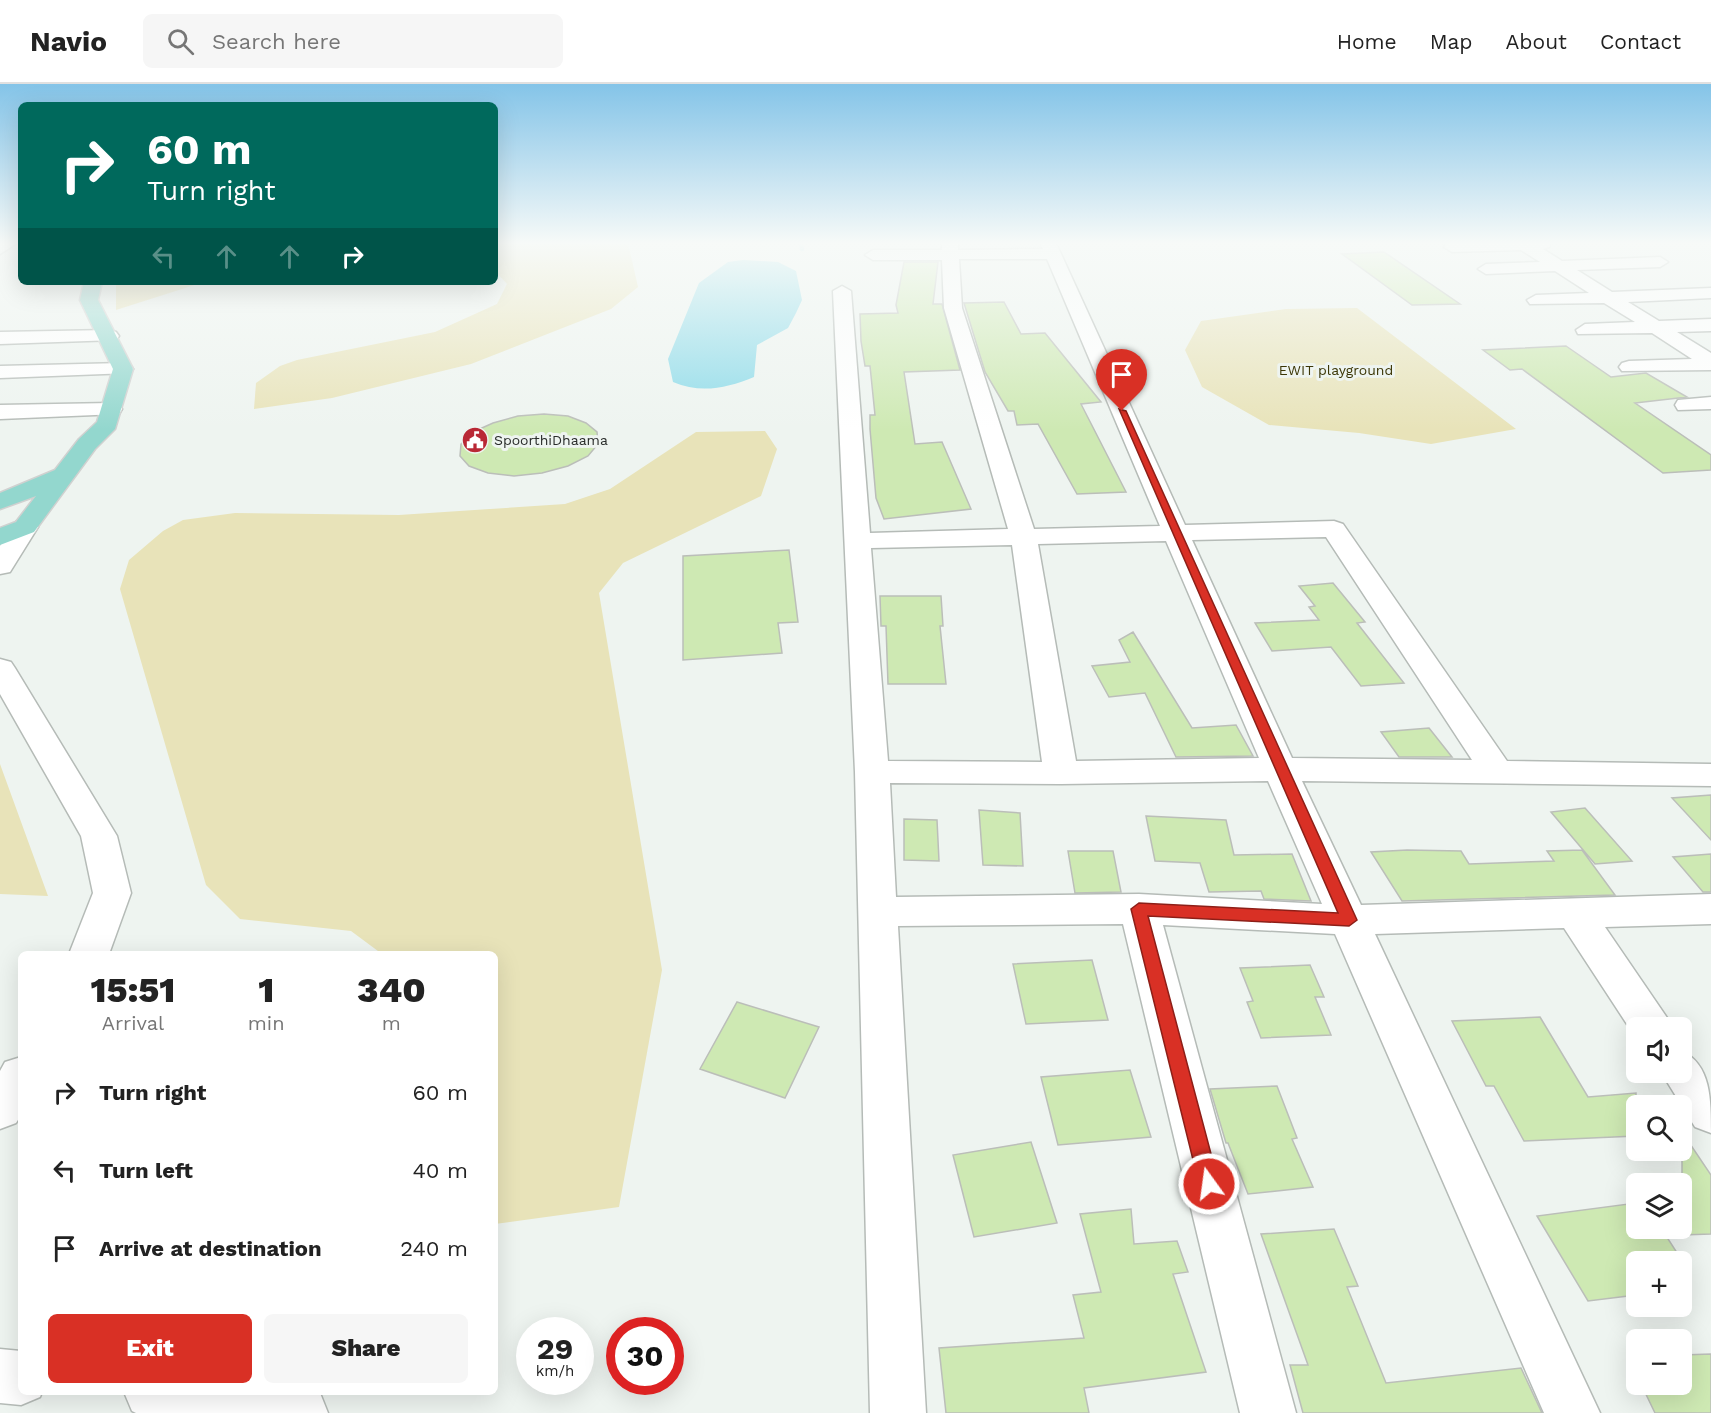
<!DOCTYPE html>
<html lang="en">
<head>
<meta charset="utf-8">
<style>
	:root { --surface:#fff; --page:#f6f6f6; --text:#222; --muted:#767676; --line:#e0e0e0; --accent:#d93025 }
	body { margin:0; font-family:"Work Sans",sans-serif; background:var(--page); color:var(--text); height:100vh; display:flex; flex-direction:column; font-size:22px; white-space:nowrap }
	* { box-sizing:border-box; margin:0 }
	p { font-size:20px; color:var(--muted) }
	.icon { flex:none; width:33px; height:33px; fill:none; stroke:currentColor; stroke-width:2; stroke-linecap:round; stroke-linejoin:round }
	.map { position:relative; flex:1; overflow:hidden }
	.sheet { position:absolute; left:18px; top:867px; width:480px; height:444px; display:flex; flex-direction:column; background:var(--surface); border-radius:9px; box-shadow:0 6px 24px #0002 }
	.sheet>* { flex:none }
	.hud { position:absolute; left:18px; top:18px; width:480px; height:183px; border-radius:9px; box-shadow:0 6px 24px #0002; background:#00695c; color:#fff; overflow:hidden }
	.tools { position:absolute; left:1626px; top:933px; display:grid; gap:12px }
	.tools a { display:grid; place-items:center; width:66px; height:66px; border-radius:9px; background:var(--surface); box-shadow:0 6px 24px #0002; font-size:30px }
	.speed { position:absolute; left:516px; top:1233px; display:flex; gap:12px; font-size:30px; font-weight:700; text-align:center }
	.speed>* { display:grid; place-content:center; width:78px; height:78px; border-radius:50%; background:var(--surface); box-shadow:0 6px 24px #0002; line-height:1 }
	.speed small { font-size:15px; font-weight:400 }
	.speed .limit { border:9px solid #d22; background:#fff; color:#111 }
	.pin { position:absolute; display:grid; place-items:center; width:51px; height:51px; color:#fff; margin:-62px -26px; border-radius:50% 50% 50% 0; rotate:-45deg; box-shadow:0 0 6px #0007 }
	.pin .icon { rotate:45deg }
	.me { position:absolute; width:66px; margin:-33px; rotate:346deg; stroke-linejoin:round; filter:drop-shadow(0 0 4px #0008) }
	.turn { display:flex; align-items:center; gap:21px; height:126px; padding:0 30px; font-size:27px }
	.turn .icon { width:78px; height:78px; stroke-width:2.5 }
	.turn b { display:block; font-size:42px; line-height:51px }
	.lanes { display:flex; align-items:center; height:57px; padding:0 30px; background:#0003; justify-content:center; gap:30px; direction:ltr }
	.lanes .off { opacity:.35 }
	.eta { display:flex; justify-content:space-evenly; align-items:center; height:102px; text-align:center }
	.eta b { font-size:36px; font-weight:800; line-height:42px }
	.cta { display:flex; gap:12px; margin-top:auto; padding:12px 30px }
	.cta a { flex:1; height:69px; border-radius:9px; background:var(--accent); color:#fff; font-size:24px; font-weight:800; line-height:69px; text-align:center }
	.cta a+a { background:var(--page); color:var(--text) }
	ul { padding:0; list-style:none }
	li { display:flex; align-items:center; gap:18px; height:78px; padding:0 30px }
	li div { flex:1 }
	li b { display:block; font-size:22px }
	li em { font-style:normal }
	header { display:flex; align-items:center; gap:36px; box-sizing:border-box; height:84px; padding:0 30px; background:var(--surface); border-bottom:2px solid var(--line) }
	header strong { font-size:28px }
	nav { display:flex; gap:33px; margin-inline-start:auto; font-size:21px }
	.search { width:420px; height:54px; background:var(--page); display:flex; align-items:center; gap:15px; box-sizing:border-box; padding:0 21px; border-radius:9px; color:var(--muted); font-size:22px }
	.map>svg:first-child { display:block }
</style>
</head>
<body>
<header>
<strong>Navio</strong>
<div class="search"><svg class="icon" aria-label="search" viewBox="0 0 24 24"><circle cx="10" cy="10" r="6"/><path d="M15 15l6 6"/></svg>Search here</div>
<nav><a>Home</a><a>Map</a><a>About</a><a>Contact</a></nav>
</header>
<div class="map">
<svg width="1711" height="1329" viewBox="0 0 1711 1329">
	<rect width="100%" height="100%" fill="#eef4f0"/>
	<path fill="#e8e3b9" d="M495,159h133l10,44 -27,22 -140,55 -139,34 -78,11 2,-26 24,-17 17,-6 138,-28 62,-28 10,-20 -12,-13z
		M116,198h88l-88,28z
		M1357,224l159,121 -85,15 -72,-11 -90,-8 -67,-38 -17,-37 16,-29 85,-12z
		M765,347l12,18 -16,47 -138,67 -24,30 63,377 -43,237 -124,17v-270h-113l-31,-23 -111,-12 -34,-34 -86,-296 9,-29 34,-29 20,-11 52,-7 164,2 166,-11 45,-15 86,-57z
		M0,680l48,132 -48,-2z"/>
	<path fill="#8fdbe9" d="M743,176l35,2 18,9 6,29 -6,13 -8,15 -31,17 -3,32c-27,11 -53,17 -81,5l-5,-23 31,-76 29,-21z"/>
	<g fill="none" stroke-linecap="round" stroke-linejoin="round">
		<path stroke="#8fdbe9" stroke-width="4.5" d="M801,159l1,6"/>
	</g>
	<path fill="#cee9b3" stroke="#bbbeb9" stroke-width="1.5" d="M1384,168l76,52 -48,1 -70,-51z
		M904,178h34l-5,42h9l18,66 -56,2 11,72 27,-2 29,67 -87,10 -8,-21 -6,-69v-14h5l-5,-49h-5l-4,-25 -1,-27 38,-1 -2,-8z
		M1004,218l17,32 24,-1 56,69 -20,2 45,88 -49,2 -39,-70 -21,1 -3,-14h-6l-23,-39 -21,-69z
		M1566,262l45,31 35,-4 41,24 -52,6 76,52v15l-48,3 -141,-104 -12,1 -27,-20z
		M544,330l24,2 18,7 11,9 1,12 -10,12 -20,10 -26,7 -28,3 -26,-3 -19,-7 -9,-10 1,-12 12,-12 20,-9 25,-7z
		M789,466l9,72 -20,1 4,30 -99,7v-104z
		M1333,499l32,39 -8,1 47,60 -43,3 -30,-39 -59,4 -17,-28 64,-3 -10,-13 6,-1 -16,-20z
		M880,512h61l2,30h-3l6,58h-58l-2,-58h-5z
		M1133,548l59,96 44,-3 17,31 -77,1 -31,-64 -36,4 -17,-31 38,-4 -11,-22z
		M1429,644l23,29h-53l-18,-25z
		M1711,711v45l-39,-42z
		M1585,724l47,53 -37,3 -44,-52z
		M979,726l41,3 3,53 -40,-1z
		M1146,732l80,4 8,35 58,-1 19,47 -47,-2 -3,-8 -52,1 -9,-29 -45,-2z
		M904,735l33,1 2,41 -35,-1z
		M1407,766l54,1 8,13 85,-3 -7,-10 35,-1 33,45 -213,6 -31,-49z
		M1068,767h45l8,41 -46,1z
		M1711,770v38h-8l-30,-35z
		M1092,876l16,60 -82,4 -13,-60z
		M1310,881l14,32h-9l16,38 -70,3 -14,-36 6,-1 -13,-33z
		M737,918l82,25 -34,71 -85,-29z
		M1540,933l48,80 48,-4v43l-112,5 -30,-55h-8l-34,-65z
		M1130,986l21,67 -93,8 -17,-68z
		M1277,1002l20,52 -5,1 21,48 -65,7 -20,-51h-2l-16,-54z
		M1682,1048l29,43v59l-29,1z
		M1031,1058l26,81 -83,14 -21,-82z
		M1636,1119v25h25l22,34h-47v33l-48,6 -51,-85z
		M1131,1125l3,35 43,-3 11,31 -15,2 33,98 -122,16 5,25h-143l-7,-65 145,-10 -11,-43 28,-3 -21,-78z
		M1334,1145l24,57 -11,1 39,96 135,-15 21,45h-239l-13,-48h18l-47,-131z
		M1711,1270v59h-56l-14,-29h41v-29z"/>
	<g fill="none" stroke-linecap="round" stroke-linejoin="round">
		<defs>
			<path id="minor" d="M0,159h17l-17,11z
				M942,159h16v7l85,-1 -3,-6h16l129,282 149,-4 9,3 164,237 204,3v22l-409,-5 59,124 350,-11v30l-106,3 69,101h-38v10l-72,-110 -189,6 225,479h-56l-209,-479 -172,-9 133,488h-56l-117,-489 -225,2 28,487h-56l-15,-641 -22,-481 9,-5 9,5 19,242 138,-4 -64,-221 -2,-48h-69l-8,-5 8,-5h69zM959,175h88l113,267 -126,3 -72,-221zM1326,453l146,223 -180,-2 -100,-218zM1166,457l93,217 -183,3 -38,-217zM1012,461l30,217 -154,-1 -17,-213zM1268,697l54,123 -183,-10 -243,3 -6,-114 171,1z
				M1551,159l-2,4 -6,2 19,12 98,-4 8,5 -8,5 -83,3 35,22 99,-4v10l-83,4 31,19 52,-2v12l-34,1 34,21v17l-89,1 -3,-4 3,-4 7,-2 63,-2 -40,-26 -74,1 -2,-4 9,-6 50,-2 -31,-19 -74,1 -3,-4 9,-5 53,-2 -34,-22 -69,3 -8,-5 8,-5 54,-2 -19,-12 -69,2 -8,-5 3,-4z
				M109,246l7,2 3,4 -3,4 -116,4v-12z
				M123,279l7,2 3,4 -3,4 -130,5v-12z
				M1711,313v12l-33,1 -3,-5 3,-5z
				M111,319l8,1 3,5 -3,5 -119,5v-14z
				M25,435l9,3 4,5 -28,45 -10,2v-28l16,-24z
				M0,575l11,3 4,6 102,168 14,57 -22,61h-40l24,-61 -12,-57 -81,-142z
				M1682,967c29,14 29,48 29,82l-16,-6 -34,-55h21z
				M21,973v58l-5,8 -16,6v-58l5,-9z
				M0,1265l21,2v41h21l-2,5 -19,8 -21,-2z
				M124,1308h192l4,1 8,20h-192l-4,-2z"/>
			<path id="major" d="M84,198h18l-4,18 35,69 -18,60 -20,20 -61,83 -34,13v-17l16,-6 20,-26 -36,13v-16l55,-23 24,-31 18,-17 16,-53 -33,-69z"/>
		</defs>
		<use href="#minor" stroke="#b5bbb7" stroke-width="3"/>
		<use href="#major" stroke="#d0d1d0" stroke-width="3"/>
		<use href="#minor" fill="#fff" fill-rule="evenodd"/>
		<use href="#major" fill="#93d7ce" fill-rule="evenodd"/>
	</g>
	<linearGradient id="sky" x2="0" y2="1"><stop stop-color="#84c4e8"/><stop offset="0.46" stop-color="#f7faf8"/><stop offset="1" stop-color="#f7faf8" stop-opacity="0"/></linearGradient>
	<rect width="1711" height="346" fill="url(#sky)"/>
	<path fill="#d93025" stroke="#8d1f18" stroke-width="1.5" d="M1119,325l7,2 231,509 -8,6 -201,-10 71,268 -3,7 -7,2 -7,-2 -3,-7 -68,-275 8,-6 199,10z"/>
	<defs>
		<symbol id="civic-disc" viewBox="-11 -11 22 22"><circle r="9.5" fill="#b92835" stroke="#eef4f0"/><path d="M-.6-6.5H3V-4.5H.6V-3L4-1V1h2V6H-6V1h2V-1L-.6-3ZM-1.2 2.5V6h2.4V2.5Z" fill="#fff"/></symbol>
	</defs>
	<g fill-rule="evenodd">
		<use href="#civic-disc" x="460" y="341" width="30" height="30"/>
	</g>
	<g text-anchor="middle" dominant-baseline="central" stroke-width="6" stroke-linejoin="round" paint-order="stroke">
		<g font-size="14" fill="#3b3606" stroke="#eef4f0">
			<text x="1336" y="286">EWIT playground</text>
		</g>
		<g font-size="14" fill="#292c2a" stroke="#eef4f0" text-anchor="start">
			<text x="494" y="356">SpoorthiDhaama</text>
		</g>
	</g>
</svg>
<div class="tools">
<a><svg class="icon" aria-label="sound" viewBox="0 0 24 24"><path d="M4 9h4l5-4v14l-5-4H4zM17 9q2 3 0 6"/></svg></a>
<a><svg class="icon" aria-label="search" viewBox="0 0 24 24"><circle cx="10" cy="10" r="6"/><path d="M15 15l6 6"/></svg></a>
<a><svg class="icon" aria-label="layers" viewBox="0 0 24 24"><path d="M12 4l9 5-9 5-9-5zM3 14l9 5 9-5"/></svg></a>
<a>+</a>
<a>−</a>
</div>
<div class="speed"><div>29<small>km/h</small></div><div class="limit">30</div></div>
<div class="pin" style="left:1122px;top:327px;background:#d93025"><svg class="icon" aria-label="arrive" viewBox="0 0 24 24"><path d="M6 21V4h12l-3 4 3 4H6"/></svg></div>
<svg class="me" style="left:1209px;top:1100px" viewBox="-20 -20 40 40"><circle r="17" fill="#d93025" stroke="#fff" stroke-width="3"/><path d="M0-11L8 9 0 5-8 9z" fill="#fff"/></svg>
<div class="hud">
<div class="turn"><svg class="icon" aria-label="right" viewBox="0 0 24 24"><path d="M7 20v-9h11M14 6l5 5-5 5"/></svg><div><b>60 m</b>Turn right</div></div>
<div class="lanes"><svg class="icon off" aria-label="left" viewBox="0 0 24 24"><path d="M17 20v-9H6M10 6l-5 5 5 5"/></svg><svg class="icon off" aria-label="ahead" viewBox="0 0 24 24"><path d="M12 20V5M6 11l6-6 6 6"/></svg><svg class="icon off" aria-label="ahead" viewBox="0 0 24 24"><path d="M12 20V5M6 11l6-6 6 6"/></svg><svg class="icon" aria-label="right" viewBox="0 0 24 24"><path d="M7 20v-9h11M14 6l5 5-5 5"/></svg></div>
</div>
<section class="sheet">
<div class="eta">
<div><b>15:51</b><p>Arrival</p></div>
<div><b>1</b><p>min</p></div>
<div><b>340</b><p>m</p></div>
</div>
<ul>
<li><svg class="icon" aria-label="right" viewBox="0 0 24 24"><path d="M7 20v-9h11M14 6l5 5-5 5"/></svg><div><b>Turn right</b></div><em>60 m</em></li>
<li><svg class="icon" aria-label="left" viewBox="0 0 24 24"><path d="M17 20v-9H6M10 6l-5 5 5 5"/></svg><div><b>Turn left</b></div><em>40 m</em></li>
<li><svg class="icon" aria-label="arrive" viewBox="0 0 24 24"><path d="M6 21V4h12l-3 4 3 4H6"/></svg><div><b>Arrive at destination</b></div><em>240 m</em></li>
</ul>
<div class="cta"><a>Exit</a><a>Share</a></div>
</section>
</div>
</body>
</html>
